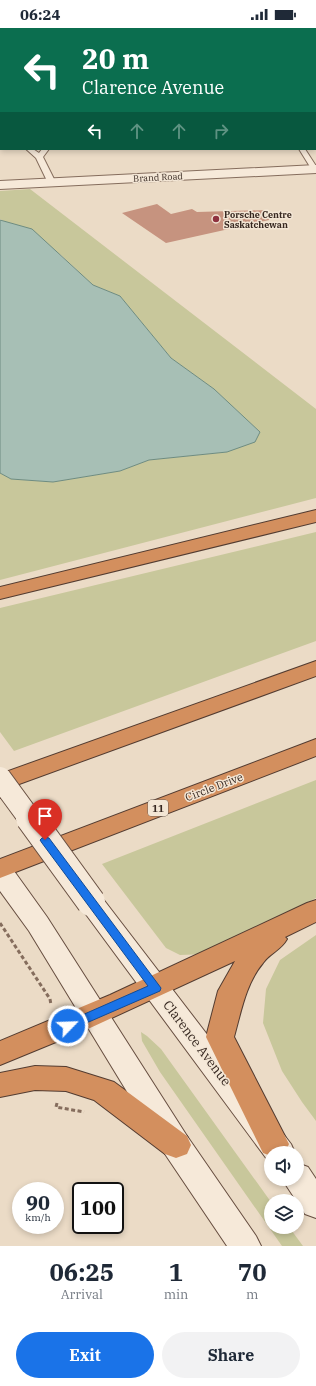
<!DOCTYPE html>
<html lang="en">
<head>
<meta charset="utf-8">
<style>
	:root { --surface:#fff; --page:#f2f2f3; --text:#1f2937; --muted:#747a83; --accent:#1a73e8 }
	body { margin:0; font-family:"IBM Plex Serif",serif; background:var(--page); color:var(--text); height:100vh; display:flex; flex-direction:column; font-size:15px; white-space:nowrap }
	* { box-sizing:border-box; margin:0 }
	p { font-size:13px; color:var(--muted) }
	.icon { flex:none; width:22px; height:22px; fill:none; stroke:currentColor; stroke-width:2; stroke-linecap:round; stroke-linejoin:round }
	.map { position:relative; height:1218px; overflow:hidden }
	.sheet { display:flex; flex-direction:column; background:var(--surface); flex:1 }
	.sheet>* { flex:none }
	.hud { position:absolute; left:0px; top:0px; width:316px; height:122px; box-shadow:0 2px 6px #0003; background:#0b6e4f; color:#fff; overflow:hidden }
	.tools { position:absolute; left:264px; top:1118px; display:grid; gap:8px }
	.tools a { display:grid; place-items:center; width:40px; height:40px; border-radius:50%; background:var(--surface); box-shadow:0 2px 6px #0003; font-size:20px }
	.speed { position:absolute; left:12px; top:1154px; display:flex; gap:8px; font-size:20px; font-weight:700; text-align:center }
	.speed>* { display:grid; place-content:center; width:52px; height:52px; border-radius:50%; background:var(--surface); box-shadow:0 2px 6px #0003; line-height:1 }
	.speed small { font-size:10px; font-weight:400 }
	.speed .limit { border:2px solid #111; border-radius:6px; background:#fff; color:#111 }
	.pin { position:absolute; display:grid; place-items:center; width:34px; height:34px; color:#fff; margin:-41px -17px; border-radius:50% 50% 50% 0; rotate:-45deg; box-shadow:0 0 4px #0007 }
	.pin .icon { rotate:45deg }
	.me { position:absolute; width:44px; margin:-22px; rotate:66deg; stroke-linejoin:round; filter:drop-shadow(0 0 3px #0008) }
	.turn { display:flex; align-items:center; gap:14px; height:84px; padding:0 16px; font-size:18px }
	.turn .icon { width:52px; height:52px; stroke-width:2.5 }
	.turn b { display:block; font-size:28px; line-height:34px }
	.lanes { display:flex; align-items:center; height:38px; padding:0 16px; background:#0003; justify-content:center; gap:20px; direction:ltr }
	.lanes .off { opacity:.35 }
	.eta { display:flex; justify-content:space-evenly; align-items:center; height:68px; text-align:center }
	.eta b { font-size:24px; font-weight:700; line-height:28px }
	.primary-button { display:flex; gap:8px; margin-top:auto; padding:8px 16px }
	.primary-button a { flex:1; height:46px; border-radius:24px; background:var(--accent); color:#fff; font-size:16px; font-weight:700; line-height:46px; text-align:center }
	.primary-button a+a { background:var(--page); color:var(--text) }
	.status { display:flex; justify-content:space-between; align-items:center; height:28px; padding:0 20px; background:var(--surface); direction:ltr }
	.status svg { height:11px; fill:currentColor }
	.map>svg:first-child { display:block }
</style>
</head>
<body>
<div class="status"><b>06:24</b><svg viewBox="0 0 49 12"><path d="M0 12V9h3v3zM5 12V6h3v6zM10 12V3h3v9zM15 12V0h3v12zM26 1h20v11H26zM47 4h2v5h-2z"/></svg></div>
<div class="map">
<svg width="316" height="1218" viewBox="0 0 316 1218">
	<rect width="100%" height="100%" fill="#ebdbc6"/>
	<path fill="#c8c79b" d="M30,161l286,220v89l-316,82v-107l11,6 42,3 67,-11 29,-11 78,-8 33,-20 -46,-43 -43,-31 -51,-62 -27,-11 -32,-30 -61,-36v-28z
		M316,504v109l-302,110 -14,-19v-124z
		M316,752v118l-109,56 -27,1 -14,-7 -64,-84z
		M316,907v186l-14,-19 -20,-31 -19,-48 3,-34 14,-29z
		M141,1004l6,4 14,13 110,153v25h18l14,19h-21l-122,-174 -18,-31z"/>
	<path fill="#a7bfb5" stroke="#6e8c81" d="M0,192l32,9 61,56 27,11 51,62 43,31 46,43 -5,10 -28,10 -78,8 -29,11 -67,11 -42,-3 -11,-6z"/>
	<path fill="#c6937f" d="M157,176l14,10 21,-5 5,3 71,-2 1,10 -103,23 -44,-30z"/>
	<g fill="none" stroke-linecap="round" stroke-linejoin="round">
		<defs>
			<path id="lane" d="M59,0h7l1,1h-7z
				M162,0h9l1,1h-9z
				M0,12h1l-1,5z
				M0,24h1v4h-1z
				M0,98h1v4h-1z
				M26,121h7l6,4 3,-4h7l-6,8 12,24 -1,2h-6l-12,-25z
				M299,121h6l11,17v5l-4,-1z"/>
			<path id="street" d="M316,137v8l-316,16v-8z"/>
			<path id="secondary" d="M0,834l9,2 38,53 140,219 69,100 5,10h-34l-62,-92 -136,-223 -29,-40z
				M91,864l9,3 191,249 4,9h-24v10l-2,-1 -187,-253 -4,-7 4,-7z
				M297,1135l11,4 8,12v39l-11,-4 -23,-35h15z"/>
			<path id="highway" d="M316,482v12l-316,77v-12z
				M316,633v15l-316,115v-17z
				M316,711v17l-316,122v-19z
				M316,872v22l-31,15 2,2c-6,11 -17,14 -24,24 -17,20 -22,49 -29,74l55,107 -4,9h-14v3l-8,-3 -57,-116 12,-46 17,-30 -145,67 -90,37v-24l110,-46 197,-92z
				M35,1038l31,1 48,15 73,54 4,9 -4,9 -11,4 -11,-4 -71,-54 -28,-9 -31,-1 -35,7v-24z"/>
		</defs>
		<use href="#lane" stroke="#856d5d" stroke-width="2"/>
		<use href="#street" stroke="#856d5d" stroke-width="2"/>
		<use href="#secondary" stroke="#674e40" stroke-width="2"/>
		<use href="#highway" stroke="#533c31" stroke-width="2"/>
		<path stroke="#856d5d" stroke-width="3" stroke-dasharray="4 2.5" stroke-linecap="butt" d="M0,895l50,76 1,6
			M57,1075l-1,4 28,5"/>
		<use href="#lane" fill="#f6e9d9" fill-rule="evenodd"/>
		<use href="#street" fill="#f6e9d9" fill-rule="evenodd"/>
		<use href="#secondary" fill="#f6e9d9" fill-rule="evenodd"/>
		<use href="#highway" fill="#d38f5e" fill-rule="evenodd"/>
		<defs>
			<path id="secondary-bridge-far1" d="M0,750l30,41"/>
			<path id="secondary-bridge" d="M30,790l61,84"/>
		</defs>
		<use href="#secondary-bridge-far1" stroke="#674e40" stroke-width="24" stroke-linecap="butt"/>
		<use href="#secondary-bridge" stroke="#674e40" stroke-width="30" stroke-linecap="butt"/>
		<use href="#secondary-bridge-far1" stroke="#f6e9d9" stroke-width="22"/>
		<use href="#secondary-bridge" stroke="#f6e9d9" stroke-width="28"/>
	</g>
	<path fill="#1a73e8" stroke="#114b97" d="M45,809l4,1 112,150 -1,3 -92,40 -4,-2 -1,-3 1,-3 84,-37 -106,-143 -2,-3 2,-2z"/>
	<circle fill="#8f323f" stroke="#f3e6d5" stroke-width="1.5" cx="216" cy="191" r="4"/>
	<g text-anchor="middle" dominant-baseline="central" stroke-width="3" stroke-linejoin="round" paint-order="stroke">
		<g font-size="9" fill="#362720" stroke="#f3e6d5">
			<text transform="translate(158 149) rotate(-3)">Brand Road</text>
		</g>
		<g font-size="9" font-weight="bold" fill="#362720" stroke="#f3e6d5" text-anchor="start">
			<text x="224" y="186">Porsche Centre<tspan x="224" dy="10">Saskatchewan</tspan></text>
		</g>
		<rect fill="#f3e6d5" stroke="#6f6056" stroke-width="1" x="148" y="772" width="20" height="16" rx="3"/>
		<g font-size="10" font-weight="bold" fill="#362720">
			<text x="158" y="780">11</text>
		</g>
		<g font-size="11" fill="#362720" stroke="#f3e6d5">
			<text transform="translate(214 759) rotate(-21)">Circle Drive</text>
		</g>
		<g font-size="13" fill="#362720" stroke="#f3e6d5">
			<text transform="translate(197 1015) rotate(53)">Clarence Avenue</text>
		</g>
	</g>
</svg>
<div class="tools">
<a><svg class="icon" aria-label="sound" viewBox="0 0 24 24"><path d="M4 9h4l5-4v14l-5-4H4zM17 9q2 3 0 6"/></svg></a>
<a><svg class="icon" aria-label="layers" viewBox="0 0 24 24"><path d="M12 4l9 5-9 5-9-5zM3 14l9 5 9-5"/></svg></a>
</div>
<div class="speed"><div>90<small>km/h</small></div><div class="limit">100</div></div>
<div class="pin" style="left:45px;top:812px;background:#d93025"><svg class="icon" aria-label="arrive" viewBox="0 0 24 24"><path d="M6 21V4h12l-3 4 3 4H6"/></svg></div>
<svg class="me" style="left:68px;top:998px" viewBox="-20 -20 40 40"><circle r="17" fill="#1a73e8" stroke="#fff" stroke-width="3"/><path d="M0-11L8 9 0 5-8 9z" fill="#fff"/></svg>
<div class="hud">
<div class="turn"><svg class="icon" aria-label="left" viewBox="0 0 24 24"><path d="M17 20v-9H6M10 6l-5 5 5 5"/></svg><div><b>20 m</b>Clarence Avenue</div></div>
<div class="lanes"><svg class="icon" aria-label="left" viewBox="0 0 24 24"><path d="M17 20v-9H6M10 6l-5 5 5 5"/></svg><svg class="icon off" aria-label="ahead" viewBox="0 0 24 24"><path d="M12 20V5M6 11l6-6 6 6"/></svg><svg class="icon off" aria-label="ahead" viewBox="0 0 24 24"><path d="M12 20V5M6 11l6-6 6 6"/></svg><svg class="icon off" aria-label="right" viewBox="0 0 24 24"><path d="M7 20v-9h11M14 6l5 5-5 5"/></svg></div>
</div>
</div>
<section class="sheet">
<div class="eta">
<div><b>06:25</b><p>Arrival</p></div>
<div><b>1</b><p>min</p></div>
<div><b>70</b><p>m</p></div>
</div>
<div class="primary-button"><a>Exit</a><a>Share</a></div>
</section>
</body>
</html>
